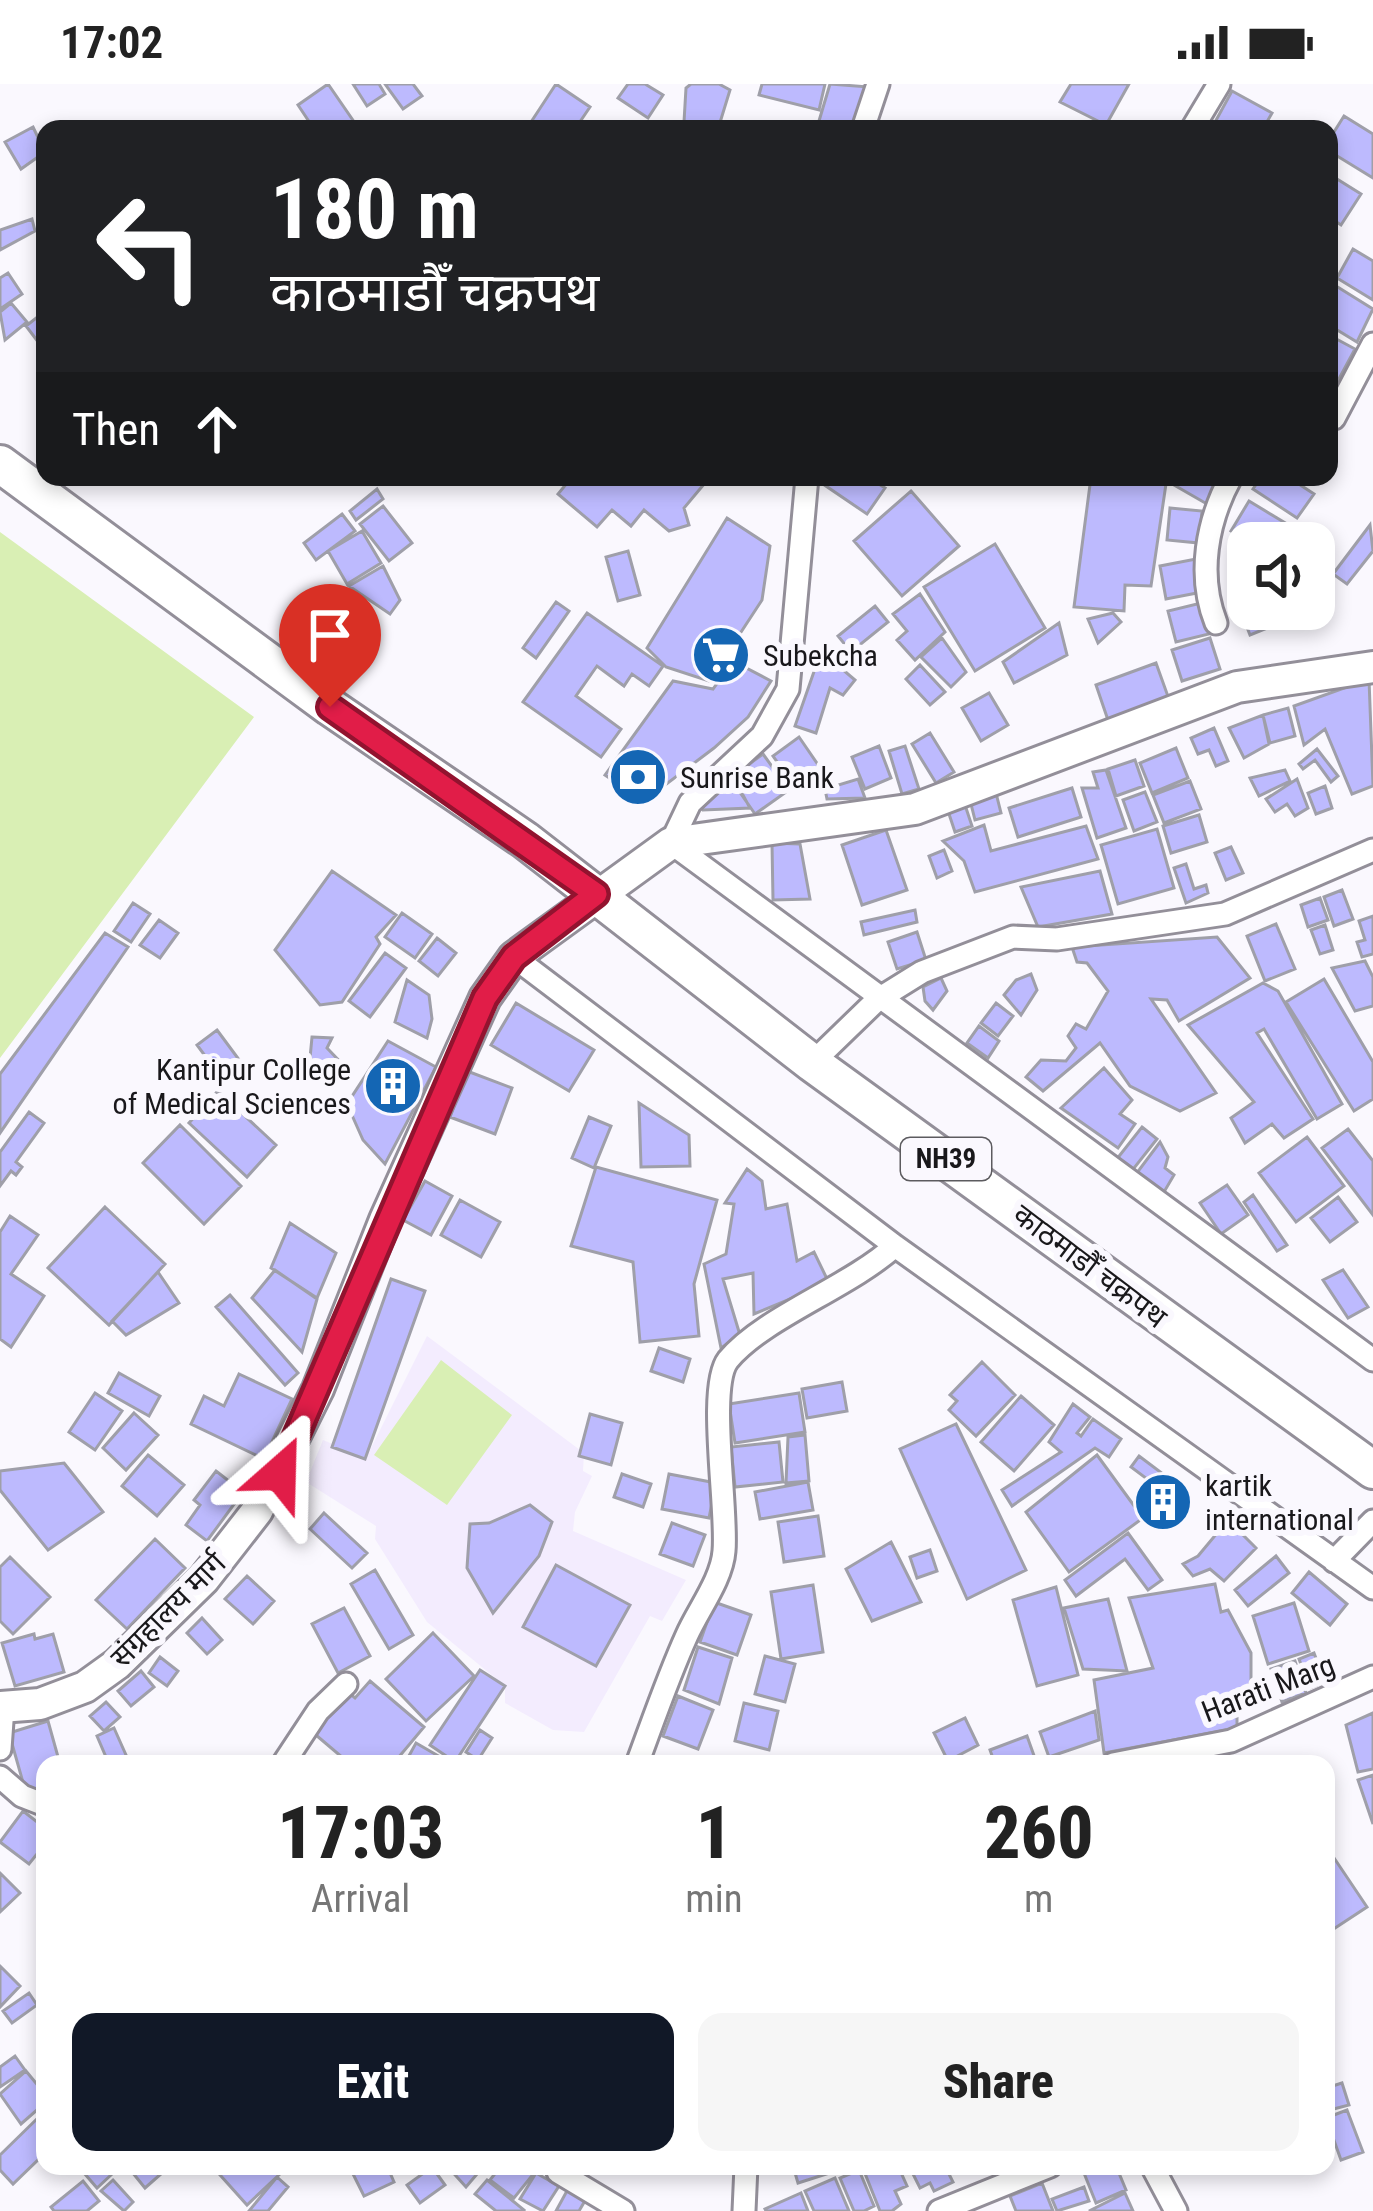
<!DOCTYPE html>
<html lang="en">
<head>
<meta charset="utf-8">
<style>
	:root { --surface:#fff; --page:#f6f6f6; --text:#222; --muted:#767676; --accent:#111827 }
	body { margin:0; font-family:"Roboto Condensed","Noto Sans Devanagari",sans-serif; background:var(--page); color:var(--text); height:100vh; display:flex; flex-direction:column; font-size:45px; white-space:nowrap }
	* { box-sizing:border-box; margin:0 }
	p { font-size:39px; color:var(--muted) }
	.icon { flex:none; width:66px; height:66px; fill:none; stroke:currentColor; stroke-width:2; stroke-linecap:round; stroke-linejoin:round }
	.map { position:relative; flex:1; overflow:hidden }
	.drawer { position:absolute; left:36px; top:1671px; width:1299px; height:420px; display:flex; flex-direction:column; background:var(--surface); border-radius:24px; box-shadow:0 6px 18px #0003 }
	.drawer>* { flex:none }
	.banner { position:absolute; left:36px; top:36px; width:1302px; height:366px; border-radius:24px; box-shadow:0 6px 18px #0003; background:#202124; color:#fff; overflow:hidden }
	.fabs { position:absolute; left:1227px; top:438px; display:grid; gap:24px }
	.fabs a { display:grid; place-items:center; width:108px; height:108px; border-radius:24px; background:var(--surface); box-shadow:0 6px 18px #0003; font-size:60px }
	.pin { position:absolute; display:grid; place-items:center; width:102px; height:102px; color:#fff; margin:-123px -51px; border-radius:50% 50% 50% 0; rotate:-45deg; box-shadow:0 0 12px #0007 }
	.pin .icon { rotate:45deg }
	.me { position:absolute; width:132px; margin:-66px; rotate:25deg; stroke-linejoin:round; filter:drop-shadow(0 0 9px #0008) }
	.turn { display:flex; align-items:center; gap:42px; height:252px; padding:0 36px; font-size:54px }
	.turn .icon { width:156px; height:156px; stroke-width:2.5 }
	.turn b { display:block; font-size:84px; line-height:102px }
	.then { display:flex; align-items:center; height:114px; padding:0 36px; background:#0003; gap:24px; font-size:45px }
	.eta { display:flex; justify-content:space-evenly; align-items:center; height:204px; text-align:center }
	.eta b { font-size:72px; font-weight:800; line-height:84px }
	.cta { display:flex; gap:24px; margin-top:auto; padding:24px 36px }
	.cta a { flex:1; height:138px; border-radius:24px; background:var(--accent); color:#fff; font-size:48px; font-weight:800; line-height:138px; text-align:center }
	.cta a+a { background:var(--page); color:var(--text) }
	.status { display:flex; justify-content:space-between; align-items:center; height:84px; padding:0 60px; background:var(--surface); direction:ltr }
	.status svg { height:33px; fill:currentColor }
	.map>svg:first-child { display:block }
</style>
</head>
<body>
<div class="status"><b>17:02</b><svg viewBox="0 0 49 12"><path d="M0 12V9h3v3zM5 12V6h3v6zM10 12V3h3v9zM15 12V0h3v12zM26 1h20v11H26zM47 4h2v5h-2z"/></svg></div>
<div class="map">
<svg width="1373" height="2127" viewBox="0 0 1373 2127">
	<rect width="100%" height="100%" fill="#faf8fe"/>
	<path fill="#f3ecfe" d="M427,1252l157,117 -1,18 9,5 -17,36 -2,19 113,49 -24,41 -12,-5 -66,116 -31,-2 -48,-27v-17l-78,-64 -52,-83 1,-13 -70,-44 17,-42 43,18z"/>
	<path fill="#d9efb4" d="M0,448l254,185 -254,341z
		M441,1276l71,55 -65,90 -73,-50z"/>
	<path fill="#bdbafe" stroke="#9f9fa9" stroke-width="3" d="M328,0l31,45h-45l-16,-24z
		M353,0h26l6,10 -18,12z
		M385,0h28l9,12 -19,13z
		M556,0l34,23 -15,22h-34l-10,-7z
		M628,0h17l18,11 -15,23 -30,-20z
		M691,0h28l11,6 -12,39 -34,-7 2,-34z
		M762,0h63l-6,26 -60,-15z
		M830,0l39,3 -13,42 -37,-8z
		M1071,0h58l-23,41 -46,-23z
		M1232,7l40,22 -9,16 -49,-5z
		M1344,32l29,18v44l-44,-27v-11z
		M33,43l12,25 -24,17 -16,-27z
		M1329,90l32,20 -20,31 -12,-8z
		M32,135l3,12 -35,19v-20z
		M1353,165l20,12v39l-36,-22z
		M8,189l14,21 -22,15v-31z
		M1336,202l37,23 -16,33 -28,-17v-27z
		M11,219l16,19 -22,18 -5,-28z
		M45,227v40l-19,-25z
		M1329,251l26,14 -22,41 -4,-2z
		M572,393h138l-26,31 5,17 -20,6 -25,-21 -13,16 -19,-16 -15,17 -39,-33z
		M828,393h40l17,11 -18,26 -44,-30z
		M1091,393h76l-16,109 -26,-1 -1,26 -50,-4z
		M1179,393h43l-15,27 -33,-19z
		M1261,393h27l26,17 -17,24 -44,-29z
		M377,405l6,10 -27,21 -6,-9z
		M911,407l48,55 -57,50 -48,-55z
		M1249,417l43,26 -10,16h-31l-20,-12z
		M383,422l29,37 -23,18 -29,-37z
		M1170,424l32,3 -3,32 -32,-3z
		M342,430l13,17 -39,29 -12,-17z
		M727,434l43,28 -8,54 -53,81 -43,-14 -19,-19z
		M1370,441l3,26 -26,33 -14,-10z
		M362,447l19,32 -34,21 -19,-33z
		M1231,455l17,11v20l-19,8z
		M995,460l50,84 -70,43 -51,-84z
		M628,467l12,44 -22,6 -12,-44z
		M1196,475l6,33 -36,7 -6,-33z
		M383,482l17,34 -10,14 -41,-28z
		M1248,497v28h66v-8l3,7 -67,27 -18,-47z
		M920,510l25,38 -30,28 -18,-20 10,-9 -14,-17z
		M556,518l13,9 -33,47 -13,-10z
		M1201,519l8,31 -33,8 -8,-31z
		M875,522l13,16 -37,30 -13,-16z
		M587,529l76,53 -14,20 -17,-12 -8,12 -27,-20 -21,30 45,33 -20,28 -78,-55z
		M1113,529l8,9 -23,21 -10,-24z
		M1059,539l8,32 -53,28 -11,-21z
		M942,554l24,34 -15,15 -30,-30z
		M1210,554l10,31 -38,12 -10,-31z
		M733,577l38,20 -23,36 -34,31 -70,53 -39,-26 68,-94 40,8z
		M817,579h18l20,17 -12,15 -13,-7 -14,45 -21,-7z
		M1156,579l14,39 -61,21 -13,-38z
		M920,581l25,27 -15,13 -24,-26z
		M1369,595l4,107 -21,8 -27,-65 -21,16 -10,-39z
		M989,609l19,32 -27,16 -19,-33z
		M1288,624l7,28 -25,7 -7,-28z
		M1263,631l6,29 -25,14 -15,-30z
		M1214,644l14,33 -12,5 -7,-16 -11,4 -7,-16z
		M930,649l24,39 -18,11 -24,-39z
		M799,653l22,32 -26,18 -22,-31z
		M879,662l12,32 -26,11 -13,-32z
		M905,662l14,43 -17,5 -13,-43z
		M1176,664l12,30 -36,15 -12,-30z
		M1317,665l21,27 -7,6 -16,-22 -12,9 -4,-5z
		M763,670l26,36 -34,24 -25,-36z
		M1135,676l9,26 -28,10 -8,-27z
		M1106,686l20,58 -29,10 -15,-50h16l-5,-16z
		M1285,686l5,11 -31,15 -9,-18z
		M858,695l7,19 -38,1 -2,-10z
		M1297,695l11,29 -13,8 -8,-12 -12,8 -9,-13z
		M1190,697l11,28 -37,14 -11,-28z
		M737,700l13,24 -47,2 -5,-11z
		M1325,702l7,22 -16,6 -8,-21z
		M1072,704l9,29 -63,20 -9,-29z
		M1145,708l12,30 -23,9 -11,-31z
		M996,709l5,20 -26,7 -5,-20z
		M965,721l7,21 -17,6 -7,-21z
		M1199,731l8,27 -36,11 -8,-27z
		M984,741l7,26 95,-25 12,33 -123,33 -11,-31 -21,-20z
		M1157,745l17,59 -56,16 -17,-59z
		M886,746l21,60 -45,15 -20,-60z
		M772,759l28,1 10,55 -37,1z
		M1231,763l12,26 -17,7 -11,-27z
		M944,766l8,21 -15,7 -8,-22z
		M1186,780l8,25 12,-4 2,8 -22,10 -12,-35z
		M332,787l64,44 -20,22 4,7 -38,58 -22,3 -45,-55z
		M1100,787l12,43 -74,13 -17,-40z
		M1342,806l11,29 -19,7 -10,-29z
		M1320,814l8,22 -20,7 -7,-22z
		M133,819l17,11 -19,28 -17,-11z
		M915,826l2,12 -53,13 -3,-13z
		M402,829l30,21 -17,24 -30,-21z
		M1373,832v38l-11,3 -5,-15 8,-2 -6,-19z
		M159,836l19,13 -18,25 -20,-13z
		M1276,840l19,45 -30,12 -18,-45z
		M1325,841l8,25 -13,4 -9,-24z
		M917,848l9,28 -29,9 -9,-27z
		M105,849l23,14 -128,186v-59z
		M1217,853l33,41 -71,43 -12,-21 -16,-1 65,94 -36,18 -50,-25 -30,-43 -57,48 -17,-14 15,-17 25,1 10,-13 -8,-12 8,-12 10,5 22,-38 -21,-28 -10,-1 -5,-15z
		M437,854l19,15 -18,23 -19,-15z
		M385,869l21,15 -36,49 -21,-16z
		M1365,877l8,16v29l-18,5 -23,-43z
		M1031,890l6,16 -16,25 -17,-20 12,-15z
		M941,894l6,13 -14,19 -8,-9 -2,-14z
		M1324,895l49,83v37l-19,12 -68,-109z
		M407,896l22,15 3,24 -5,19 -32,-16z
		M1263,899l15,8 64,113 -25,15 -53,-90 -7,4 56,86 -29,19 -12,-14 -27,19 -14,-25 23,-16 -66,-77z
		M516,919l78,47 -25,41 -78,-46z
		M996,919l17,13 -15,20 -17,-13z
		M979,942l20,15 -11,17 -21,-15z
		M217,946l23,31 -20,15 -23,-31z
		M312,953l20,1 -5,10 20,21 -16,14 -21,-25z
		M388,957l48,26 -51,97 -22,-24 -16,-36z
		M1104,984l28,32 -12,14 15,10 -17,24 -57,-40z
		M467,987l45,17 -17,46 -45,-17z
		M218,1007l58,54 -29,32 -58,-54z
		M639,1019l50,32 1,31 -49,1z
		M29,1028l15,11 -28,39 6,5 -6,8 -5,-4 -11,15v-34z
		M589,1033l22,9 -17,42 -22,-10z
		M180,1041l61,61 -37,38 -61,-61z
		M1142,1043l15,12 -26,33 -15,-12z
		M1348,1045l25,32v54l-51,-67z
		M1307,1053l37,49 -48,36 -37,-49z
		M1160,1058l8,15 -3,11 9,7 -10,17 -28,-18z
		M596,1083l121,33 -23,84 5,52 -59,6 -7,-80 -62,-16z
		M747,1085l15,12 4,28 21,-5 10,57 17,-9 15,31 -75,31 -1,-41 -30,6 17,56 -19,13 -17,-84 22,-10 8,-50 -9,-1z
		M425,1097l27,15 -21,39 -28,-15z
		M1227,1101l21,30 -27,19 -21,-31z
		M1253,1111l34,50 -10,6 -33,-49z
		M1338,1113l19,25 -27,20 -19,-24z
		M460,1116l40,22 -19,35 -40,-22z
		M105,1123l60,57 -56,61 -61,-57z
		M10,1132l28,19 -27,39 33,22 -33,51 -11,-8v-107z
		M290,1139l46,30 -19,45 -46,-30z
		M275,1186l42,29 -15,53 -50,-54z
		M1343,1186l25,37 -20,11 -25,-38z
		M158,1188l21,31 -53,32 -14,-14z
		M391,1195l34,12 -60,168 -33,-12z
		M230,1211l68,78 -13,12 -69,-78z
		M659,1264l31,11 -7,23 -32,-11z
		M982,1278l33,33 -39,41 -27,-26 8,-9 -7,-6z
		M119,1289l41,23 -11,20 -41,-23z
		M239,1290l53,25 -28,60 -73,-35 13,-28 20,10z
		M842,1298l5,29 -40,7 -5,-29z
		M95,1309l27,18 -27,39 -26,-18z
		M799,1309l6,39 -70,11 -6,-39z
		M1021,1312l33,29 -40,46 -33,-29z
		M1073,1320l17,13 -13,16 4,3 12,-17 28,20 -12,18 -14,-9 -83,58 -10,-16 59,-38 -12,-10z
		M134,1329l24,22 -32,35 -23,-22z
		M590,1330l32,9 -11,42 -32,-9z
		M956,1340l70,146 -59,29 -67,-150z
		M805,1351l4,46 -23,2 2,-46z
		M779,1358l4,40 -48,5 -4,-40z
		M148,1371l36,30 -27,31 -35,-30z
		M1097,1371l46,63 -74,54 -43,-60z
		M1139,1372l28,21 -8,11 -28,-21z
		M64,1379l39,49 -55,38 -48,-60v-19z
		M216,1387l27,21 -36,49 -21,-16 14,-20 -6,-5z
		M622,1390l29,10 -8,23 -29,-10z
		M669,1390l47,9 -7,35 -47,-9z
		M1170,1397l11,8 -24,32 -12,-9z
		M808,1398l5,28 -53,9 -5,-27z
		M530,1421l22,17 -13,34 -46,57 -26,-45 3,-44 19,-1z
		M324,1429l43,40 -15,15 -42,-39z
		M818,1432l6,40 -40,6 -6,-40z
		M1228,1436l28,28 -32,33 -14,-12 -17,7 -10,-12 15,-8z
		M672,1439l33,12 -12,31 -33,-12z
		M1128,1449l34,47 -14,10 -23,-31 -49,37 -11,-16z
		M155,1455l30,29 -58,61 -31,-29z
		M891,1458l30,60 -49,19 -26,-52z
		M930,1466l7,21 -20,7 -7,-21z
		M1276,1472l13,17 -41,33 -13,-16z
		M10,1473l40,40 -37,37 -13,-13v-54z
		M556,1481l74,40 -34,61 -73,-39z
		M375,1486l38,65 -24,14 -38,-65z
		M1309,1488l38,32 -17,21 -38,-32z
		M247,1492l27,25 -21,23 -28,-25z
		M1215,1500l6,28 7,-2 23,43v29l-14,21v25l-133,25 -10,-73 59,-12 -24,-70z
		M813,1501l10,67 -42,7 -10,-67z
		M1056,1503l22,88 -41,11 -24,-86z
		M1108,1515l19,72 -44,-2 -19,-61z
		M714,1518l37,13 -14,40 -37,-13z
		M1294,1519l15,48 -41,13 -15,-48z
		M344,1524l26,48 -32,17 -26,-49z
		M202,1534l20,22 -15,14 -20,-21z
		M433,1549l41,43 -48,45 -40,-42z
		M34,1550l1,5 18,-5 11,38 -49,14 -13,-43z
		M698,1563l34,11 -13,46 -35,-14z
		M1314,1569l11,29 -15,6 -11,-29z
		M765,1572l30,8 -10,38 -30,-8z
		M160,1573l18,14 -11,15 -18,-13z
		M1295,1577l11,32 -24,9 -11,-33z
		M480,1586l25,16 -50,76 -25,-17z
		M141,1587l13,16 -23,19 -13,-15z
		M370,1597l54,46 -31,37h-43l-40,-34 34,-41 11,9z
		M678,1612l35,14 -15,39 -35,-13z
		M106,1618l14,15 -16,14 -14,-15z
		M744,1619l34,8 -9,39 -34,-9z
		M1095,1627l4,29 -50,17 -9,-25z
		M1373,1629v56l-15,3 -12,-47z
		M965,1634l13,27 -30,16 -14,-28z
		M48,1637l12,43h-15v23l-19,6 -17,-60z
		M114,1644l16,36h-21l-12,-28z
		M480,1646l12,8 -14,22 -12,-8z
		M1027,1652l10,28h-42l-5,-14z
		M416,1659l31,18 -2,3 -40,-1z
		M1373,1691v49l-15,-44z
		M23,1727l22,17v16l-16,20 -29,-22z
		M1326,1762l41,61 -41,27z
		M0,1789l20,20 -20,19z
		M0,1882l20,20 -20,21z
		M29,1909l8,12 -25,18 -9,-12z
		M15,1972l10,14 -25,17v-20z
		M26,1987l19,23v9l-24,21 -21,-30z
		M1342,1999l7,22 -23,6v-23z
		M1347,2026l16,42 -22,8 -15,-42z
		M45,2027v42l-32,31 -13,-14v-15z
		M78,2082h25l8,9 -14,13z
		M139,2082h31l-25,22 -13,-16z
		M212,2082h64l6,6 -35,33z
		M349,2082h38l7,16 -30,14z
		M447,2082h34l2,1 -17,20z
		M501,2082h26l8,6 -21,26 -24,-18z
		M793,2082h45l1,4 -41,13z
		M876,2082h22l9,20 -12,5 6,13 -9,7h-12l-16,-40z
		M909,2082h36l8,16 -19,9 -4,-8 -10,5z
		M1101,2082h15l10,24 -30,13 -12,-30z
		M432,2083l13,18 -25,18 -13,-18z
		M859,2086l15,36 -10,5h-10l-14,-33z
		M536,2089l23,13 -16,25 -23,-12z
		M277,2093l11,10 -20,24h-19z
		M835,2094l14,33h-35l-9,-20z
		M113,2096l20,22 -9,9 -23,-20z
		M487,2096l37,30 -1,1h-27l-21,-17z
		M83,2097l16,20 -12,10h-33l-3,-4z
		M1042,2099l11,28h-37l-6,-15z
		M1084,2103l5,14 -32,10 -5,-12z
		M568,2105l18,10 -7,12h-23z
		M801,2109l7,18h-42l-1,-2z
		M1125,2109l8,18h-44z"/>
	<g fill="none" stroke-linecap="round" stroke-linejoin="round">
		<defs>
			<path id="minor" d="M863,45l15,-45
				M1192,45l27,-45
				M1329,331l5,3 39,-74
				M807,393l-19,212 -26,47 -72,67 -19,40 702,517
				M1216,539c-19,-48 -9,-102 15,-146
				M514,873l381,289 478,342
				M812,979l65,-63 45,-28 91,-35 44,2 168,-25 148,-64
				M1334,1477l39,-40
				M0,1665l3,-42
				M283,1680l35,-53 28,-27
				M637,1680c16,-43 31,-87 50,-129 11,-25 35,-56 37,-84 4,-41 -17,-164 4,-191 36,-43 120,-72 167,-114
				M1113,1680l118,-23 142,-64
				M0,1693l22,19 23,9
				M1152,2082l24,45
				M558,2088l65,39
				M744,2127l2,-45
				M939,2127l111,-45"/>
			<path id="secondary" d="M0,1623l40,-3 45,-17 32,-23 87,-85 53,-68 61,-122 67,-169 100,-222 29,-41 157,-114 244,-34 322,-122 136,-20"/>
			<path id="trunk" d="M0,380l330,243 195,133 287,223 561,407"/>
		</defs>
		<use href="#minor" stroke="#938f99" stroke-width="27"/>
		<use href="#secondary" stroke="#938f99" stroke-width="36"/>
		<use href="#trunk" stroke="#938f99" stroke-width="42"/>
		<use href="#minor" stroke="#fff" stroke-width="21"/>
		<use href="#secondary" stroke="#fff" stroke-width="30"/>
		<use href="#trunk" stroke="#fff" stroke-width="36"/>
	</g>
	<g fill="none" stroke-linecap="round" stroke-linejoin="round">
		<defs>
			<path id="route" d="M280,1389l205,-475 29,-41 82,-63 -266,-187"/>
		</defs>
		<use href="#route" stroke="#92132f" stroke-width="30"/>
		<use href="#route" stroke="#e11d48" stroke-width="21"/>
	</g>
	<defs>
		<symbol id="supermarket-disc" viewBox="-11 -11 22 22"><circle r="9.5" fill="#1466b4" stroke="#faf8fe"/><path d="M-6-5.5h2.5l.6 2H6L4.5 2H-2.5L-4.4-4H-6ZM-1.5 3.2a1.3 1.3 0 1 0 .1 0ZM3 3.2a1.3 1.3 0 1 0 .1 0Z" fill="#fff"/></symbol>
		<symbol id="bank-disc" viewBox="-11 -11 22 22"><circle r="9.5" fill="#1466b4" stroke="#faf8fe"/><path d="M-6-4H6V4H-6ZM0-2.3a2.3 2.3 0 1 0 0 4.6a2.3 2.3 0 1 0 0-4.6Z" fill="#fff"/></symbol>
		<symbol id="building-disc" viewBox="-11 -11 22 22"><circle r="9.5" fill="#1466b4" stroke="#faf8fe"/><path d="M-4-6H4V6H1V3H-1V6H-4ZM-2.5-4.3h1.7v1.8h-1.7ZM.8-4.3h1.7v1.8H.8ZM-2.5-1h1.7V.8h-1.7ZM.8-1h1.7V.8H.8Z" fill="#fff"/></symbol>
	</defs>
	<g fill-rule="evenodd">
		<use href="#supermarket-disc" x="688" y="538" width="66" height="66"/>
		<use href="#bank-disc" x="605" y="660" width="66" height="66"/>
		<use href="#building-disc" x="360" y="969" width="66" height="66"/>
		<use href="#building-disc" x="1130" y="1385" width="66" height="66"/>
	</g>
	<g text-anchor="middle" dominant-baseline="central" stroke-width="12" stroke-linejoin="round" paint-order="stroke">
		<rect fill="#faf8fe" stroke="#5c5b5f" stroke-width="3" x="901" y="1054" width="90" height="42" rx="9"/>
		<g font-size="27" font-weight="bold" fill="#19181b">
			<text x="946" y="1075">NH39</text>
		</g>
		<g font-size="30" fill="#19181b" stroke="#faf8fe" text-anchor="start">
			<text x="763" y="571">Subekcha</text>
			<text x="680" y="693">Sunrise Bank</text>
			<text x="351" y="985" text-anchor="end">Kantipur College<tspan x="351" dy="34">of Medical Sciences</tspan></text>
			<text x="1205" y="1401">kartik<tspan x="1205" dy="34">international</tspan></text>
		</g>
		<g font-size="30" fill="#19181b" stroke="#faf8fe">
			<text transform="translate(1090 1182) rotate(37)">काठमाडाैँ चक्रपथ</text>
			<text transform="translate(168 1526) rotate(-45)">संग्रहालय मार्ग</text>
			<text transform="translate(1268 1604) rotate(-21)">Harati Marg</text>
		</g>
	</g>
</svg>
<div class="fabs">
<a><svg class="icon" aria-label="sound" viewBox="0 0 24 24"><path d="M4 9h4l5-4v14l-5-4H4zM17 9q2 3 0 6"/></svg></a>
</div>
<div class="pin" style="left:330px;top:623px;background:#d93025"><svg class="icon" aria-label="arrive" viewBox="0 0 24 24"><path d="M6 21V4h12l-3 4 3 4H6"/></svg></div>
<svg class="me" style="left:280px;top:1389px" viewBox="-20 -20 40 40"><path d="M0-17L14 15 0 8-14 15z" fill="#e11d48" stroke="#fff" stroke-width="4"/></svg>
<div class="banner">
<div class="turn"><svg class="icon" aria-label="left" viewBox="0 0 24 24"><path d="M17 20v-9H6M10 6l-5 5 5 5"/></svg><div><b>180 m</b>काठमाडाैँ चक्रपथ</div></div>
<div class="then">Then<svg class="icon" aria-label="ahead" viewBox="0 0 24 24"><path d="M12 20V5M6 11l6-6 6 6"/></svg></div>
</div>
<section class="drawer">
<div class="eta">
<div><b>17:03</b><p>Arrival</p></div>
<div><b>1</b><p>min</p></div>
<div><b>260</b><p>m</p></div>
</div>
<div class="cta"><a>Exit</a><a>Share</a></div>
</section>
</div>
</body>
</html>
